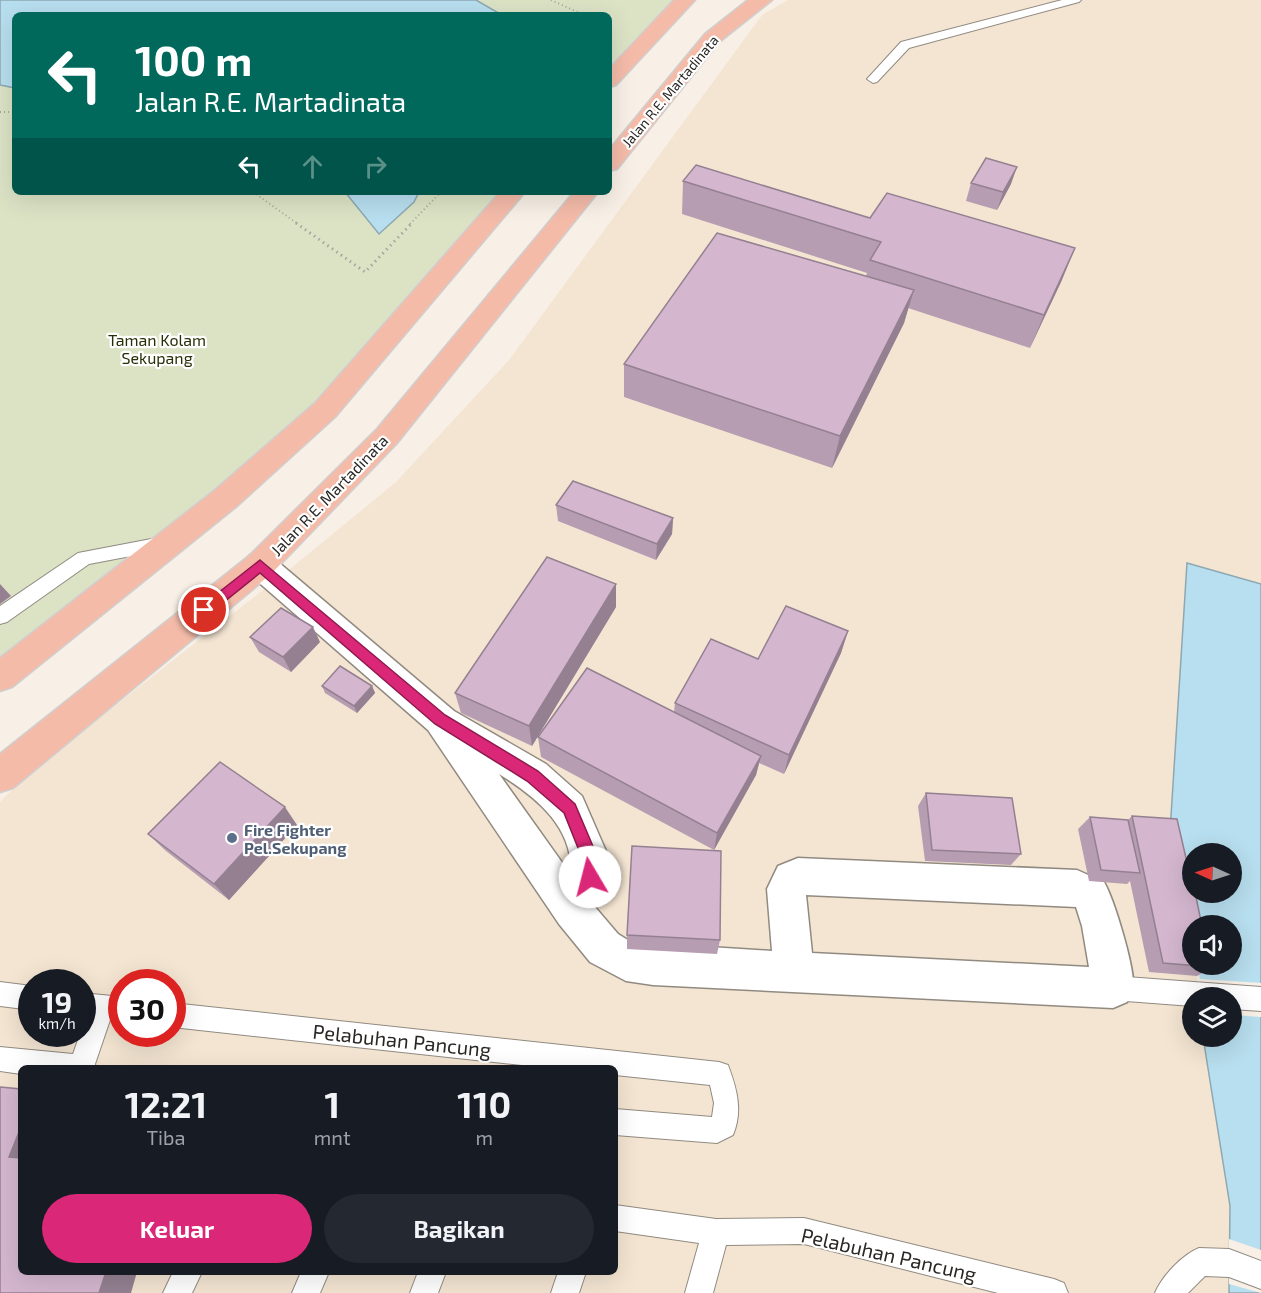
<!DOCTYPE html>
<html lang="id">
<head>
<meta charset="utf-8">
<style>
	:root { --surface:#171b24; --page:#242831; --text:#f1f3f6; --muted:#9ea1a6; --accent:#db2777 }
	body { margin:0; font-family:"Exo 2",sans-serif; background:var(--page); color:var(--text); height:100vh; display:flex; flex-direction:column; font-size:22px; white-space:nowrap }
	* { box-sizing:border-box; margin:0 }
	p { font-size:20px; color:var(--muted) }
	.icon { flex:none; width:33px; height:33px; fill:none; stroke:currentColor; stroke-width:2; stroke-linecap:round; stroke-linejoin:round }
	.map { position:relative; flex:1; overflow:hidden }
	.details { position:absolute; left:18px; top:1065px; width:600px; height:210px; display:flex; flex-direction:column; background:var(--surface); border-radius:9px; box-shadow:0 6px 24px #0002 }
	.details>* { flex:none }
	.banner { position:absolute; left:12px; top:12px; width:600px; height:183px; border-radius:9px; box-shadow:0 6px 24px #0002; background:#00695c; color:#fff; overflow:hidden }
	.needle { width:39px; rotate:273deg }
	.tools { position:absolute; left:1182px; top:843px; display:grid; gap:12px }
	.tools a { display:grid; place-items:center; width:60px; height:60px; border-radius:50%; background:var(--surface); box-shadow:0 6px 24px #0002; font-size:30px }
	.speed { position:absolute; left:18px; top:969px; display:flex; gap:12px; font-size:30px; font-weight:700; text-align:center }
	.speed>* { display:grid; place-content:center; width:78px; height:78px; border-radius:50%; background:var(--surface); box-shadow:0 6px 24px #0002; line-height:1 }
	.speed small { font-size:15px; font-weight:400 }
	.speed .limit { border:9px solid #d22; background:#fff; color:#111 }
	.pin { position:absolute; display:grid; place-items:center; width:51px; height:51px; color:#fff; margin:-26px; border:3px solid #fff; border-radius:50%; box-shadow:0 2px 6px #0007 }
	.me { position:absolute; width:66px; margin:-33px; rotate:352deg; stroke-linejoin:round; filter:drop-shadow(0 0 4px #0008) }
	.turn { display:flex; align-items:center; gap:21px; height:126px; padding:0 24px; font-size:27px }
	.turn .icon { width:78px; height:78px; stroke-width:2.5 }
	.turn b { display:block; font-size:42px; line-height:51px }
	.lanes { display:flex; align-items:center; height:57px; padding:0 24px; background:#0003; justify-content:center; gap:30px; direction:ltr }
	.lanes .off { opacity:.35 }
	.eta { display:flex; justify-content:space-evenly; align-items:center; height:102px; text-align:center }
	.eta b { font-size:36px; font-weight:700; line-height:42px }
	.button { display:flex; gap:12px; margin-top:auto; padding:12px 24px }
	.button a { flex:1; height:69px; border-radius:36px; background:var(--accent); color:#fff; font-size:24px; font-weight:700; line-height:69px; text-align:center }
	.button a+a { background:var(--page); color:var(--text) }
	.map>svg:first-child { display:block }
</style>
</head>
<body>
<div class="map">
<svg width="1261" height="1293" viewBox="0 0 1261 1293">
	<rect width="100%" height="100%" fill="#f8f0e6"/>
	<path fill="#f4e5d2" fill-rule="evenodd" d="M788,0h473v584l-74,-21 5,401 8,15 -8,19v38l11,1 27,169 -1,87h-1229v-491l35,-34 250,-195 111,-91 113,-122 253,-345zM32,982h50v52h-50zM122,982h50v52h-50zM21,1068h594v204h-594z"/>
	<path fill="#dce3c5" d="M0,0h685l-76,81v-66h-594v177h498l-189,218 -324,267z"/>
	<path fill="#b8dfef" stroke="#8da8b2" stroke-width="1.5" fill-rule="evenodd" d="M0,0h476l26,15h-487v73l-15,-3z
		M345,192h74l-5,10 -35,32z
		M1187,563l74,21v709h-32l1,-87 -27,-169 29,-1v-38l-33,-1 -2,-32 35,-1v-38h-40l-22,-94zM1192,854h40v38h-40z"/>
	<path fill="#f8f0e6" d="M1194,964l3,1 3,14 61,4v34l-29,-2v-17h-36l1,-19z
		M1229,1239l32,11v43l-32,-9z"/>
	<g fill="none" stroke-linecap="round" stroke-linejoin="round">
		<defs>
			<path id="lane" d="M1062,0h19l-2,2 -170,46 -32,34 -4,1 -6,-4 34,-37z
				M167,536l6,2 3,5 -3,5 -84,16 -82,58 -7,2v-18l78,-53z
				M1113,976l148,11v24l-29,-2v-11h-40v8l-79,-6 -8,-4 -4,-8 4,-8z
				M0,982l32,4v24l-32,-4z
				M82,993l40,4v24l-12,-1 -15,44 1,4h-75v6l-21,-3v-24l73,7 13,-37h-4z
				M172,1003l547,59 9,3c9,24 15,46 5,70l-16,8 -102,-8v-26l97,8 2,-14 -4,-18 -95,-10v-7h-66l-377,-41z
				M615,1205l101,14 88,-1 250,61 10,4 4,10h-70l-194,-49 -78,1 -13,48h-28l14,-50 -84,-12z
				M1199,1248l30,1 32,12v28l-32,-12 -24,-1 -17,17h-33c7,-17 27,-38 44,-45z
				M173,1272h29l-10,21h-29z
				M301,1272h28l-9,21h-28z
				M418,1272h28l-8,21h-28z
				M558,1272h28l-7,21h-28z"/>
			<path id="street" d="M260,553l11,3 183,155 92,53 36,32 27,62v19l-14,30 23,27 13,8 141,9 -5,-62 11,-23 20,-8 279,12 27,12c10,17 32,89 29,107 -1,4 -4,9 -6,13l-14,6 -460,-23 -27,-4 -36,-19 -31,-38 -131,-194 -179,-156 -5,-9 5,-9zM499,774c37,23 75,53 72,101zM806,895l270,12 6,19 7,41 -277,-14z"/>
			<path id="highway" d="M674,0h21l-79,85 -7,2v-18z
				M748,0h24l-53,42 -102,127 -8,2v-21l96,-116z
				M500,192h25l-190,225 -98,89 -225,181 -12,4v-33l215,-168 100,-87z
				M574,192h24l-201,251 -126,131 -258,214 -13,4v-38l249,-198 128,-127z"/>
		</defs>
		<use href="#lane" stroke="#918a81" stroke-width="2"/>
		<use href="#street" stroke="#918a81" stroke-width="3"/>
		<use href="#highway" stroke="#d0cfcf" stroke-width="3"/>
		<path stroke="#aba49d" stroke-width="2" stroke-dasharray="1 3" stroke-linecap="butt" d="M551,0l33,15
			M0,112h15
			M253,192l45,32
			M410,224l31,-32"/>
		<path stroke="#aba49d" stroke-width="3" stroke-dasharray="1.5 4" stroke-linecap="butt" d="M296,223l69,49 47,-49"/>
		<use href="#lane" fill="#fff" fill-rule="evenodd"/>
		<use href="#street" fill="#fff" fill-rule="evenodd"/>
		<use href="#highway" fill="#f4bba9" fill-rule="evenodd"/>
	</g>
	<path fill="#b69db2" d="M683,181l187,37 205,30 -14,34 -31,66 -122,-40 -4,15 -72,145 -208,-71v-33l242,-88 1,-3 -185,-59z
		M971,183l40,1 -14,26 -31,-9z
		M556,505l117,13 -1,16 -16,26 -98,-39z
		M616,607l-84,139 -71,-33 -6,-20z
		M848,631l-7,22 -57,121 -25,-11 -3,12 -42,75 -173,-93 -3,-20 136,-25 1,-9 83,-44z
		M250,637l70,5 -29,30 -32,-20z
		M322,686h50l3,7 -18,20 -32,-20z
		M926,793l95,61 -10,11 -86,-4 -7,-55z
		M1132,816l80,151 -15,9 -48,-4 -19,-91 -3,3 -38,-3 -11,-52 12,-12 38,3z
		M297,825l-68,75 -63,-49 -18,-17z
		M627,935l93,5 -3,14 -90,-5z"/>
	<path fill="#948091" d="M1017,167l-6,17 -14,26 6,-18z
		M1075,248l-14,34 -31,66 14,-33z
		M914,290l-10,33 -72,145 8,-32z
		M673,518l-1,16 -16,26 1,-16z
		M0,584l11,12 -11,8z
		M616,584v23l-84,139 -3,-20z
		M313,627l7,15 -29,30 -8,-15z
		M848,631l-7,22 -57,121 5,-19z
		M372,686l3,7 -18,20 -3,-7z
		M761,756l-5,19 -42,75 3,-17z
		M285,807l12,18 -68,75 -15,-16z
		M21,1127v33l-12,-3z
		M106,1272h31l-6,21h-32z"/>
	<path fill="#d4b7cf" stroke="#948091" stroke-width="1.5" d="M986,158l31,9 -14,25 -32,-9z
		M696,165l174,53 17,-25 188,55 -31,67 -174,-55 11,-18 -198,-61z
		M717,233l197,57 -74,146 -216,-72z
		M573,481l100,37 -16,26 -101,-39z
		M547,557l69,27 -87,142 -74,-33z
		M786,606l62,25 -59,124 -114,-52 36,-64 47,20z
		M281,608l32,19 -30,30 -33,-20z
		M340,666l32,20 -18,20 -32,-20z
		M587,668l174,88 -44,77 -179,-96z
		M220,762l65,45 -71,77 -66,-50z
		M926,793l86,5 9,56 -89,-4z
		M1132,816l45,3 15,65v8h3l7,34h-10v38h20v3l-49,-4z
		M1090,817l38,3 12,53 -39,-3z
		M632,846l89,5 -1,89 -93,-5z
		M0,1087l21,2v38l-12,30 12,1v114h85l-7,21h-99z"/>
	<path fill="#db2777" stroke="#8e194d" stroke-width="1.5" d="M260,560l185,155 93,56 37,33 23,54 -2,24 -6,2 -5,-2 -3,-5v-19l-18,-45 -37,-32 -92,-57 -175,-151 -51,41h-9l-2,-4 2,-3z"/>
	<circle fill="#5c6f8a" stroke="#fff" stroke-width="2" cx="232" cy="838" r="6"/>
	<g text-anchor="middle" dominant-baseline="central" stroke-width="4.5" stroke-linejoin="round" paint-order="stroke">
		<g font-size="14" fill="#2a2724" stroke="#fff">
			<text transform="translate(670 91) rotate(-50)">Jalan R.E. Martadinata</text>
		</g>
		<g font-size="16" fill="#292f05" stroke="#fff">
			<text x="157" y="339">Taman Kolam<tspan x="157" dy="18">Sekupang</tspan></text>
		</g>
		<g font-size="16" fill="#2a2724" stroke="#fff">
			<text transform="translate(329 495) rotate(-46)">Jalan R.E. Martadinata</text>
		</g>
		<g font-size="16" font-weight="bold" fill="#4e5e75" stroke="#fff" text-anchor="start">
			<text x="244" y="829">Fire Fighter<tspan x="244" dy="18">Pel.Sekupang</tspan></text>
		</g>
		<g font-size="20" fill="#2a2724" stroke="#fff">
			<text transform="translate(402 1040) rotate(6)">Pelabuhan Pancung</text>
			<text transform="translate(889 1254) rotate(13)">Pelabuhan Pancung</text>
		</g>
	</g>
</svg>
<div class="tools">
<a><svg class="needle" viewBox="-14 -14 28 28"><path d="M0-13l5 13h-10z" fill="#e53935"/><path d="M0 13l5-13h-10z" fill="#9ea1a6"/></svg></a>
<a><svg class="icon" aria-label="sound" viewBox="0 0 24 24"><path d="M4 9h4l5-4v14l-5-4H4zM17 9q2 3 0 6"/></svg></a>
<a><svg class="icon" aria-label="layers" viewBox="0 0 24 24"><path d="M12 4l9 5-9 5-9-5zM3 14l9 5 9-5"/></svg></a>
</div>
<div class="speed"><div>19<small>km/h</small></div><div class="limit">30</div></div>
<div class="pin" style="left:204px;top:610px;background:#d93025"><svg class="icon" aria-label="arrive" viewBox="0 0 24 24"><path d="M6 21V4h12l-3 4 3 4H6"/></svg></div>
<svg class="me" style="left:590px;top:877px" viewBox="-20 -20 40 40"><circle r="19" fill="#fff"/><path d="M0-13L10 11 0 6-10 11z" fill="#db2777"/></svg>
<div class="banner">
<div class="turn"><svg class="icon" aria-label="left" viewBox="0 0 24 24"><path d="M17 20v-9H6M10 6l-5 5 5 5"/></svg><div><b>100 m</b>Jalan R.E. Martadinata</div></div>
<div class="lanes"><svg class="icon" aria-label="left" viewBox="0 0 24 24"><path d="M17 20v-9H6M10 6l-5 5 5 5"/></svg><svg class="icon off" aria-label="ahead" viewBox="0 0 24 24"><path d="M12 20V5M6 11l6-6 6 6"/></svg><svg class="icon off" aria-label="right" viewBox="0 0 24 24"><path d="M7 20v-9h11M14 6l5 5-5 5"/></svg></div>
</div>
<section class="details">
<div class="eta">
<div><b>12:21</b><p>Tiba</p></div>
<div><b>1</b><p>mnt</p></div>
<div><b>110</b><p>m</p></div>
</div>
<div class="button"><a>Keluar</a><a>Bagikan</a></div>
</section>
</div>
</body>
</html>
